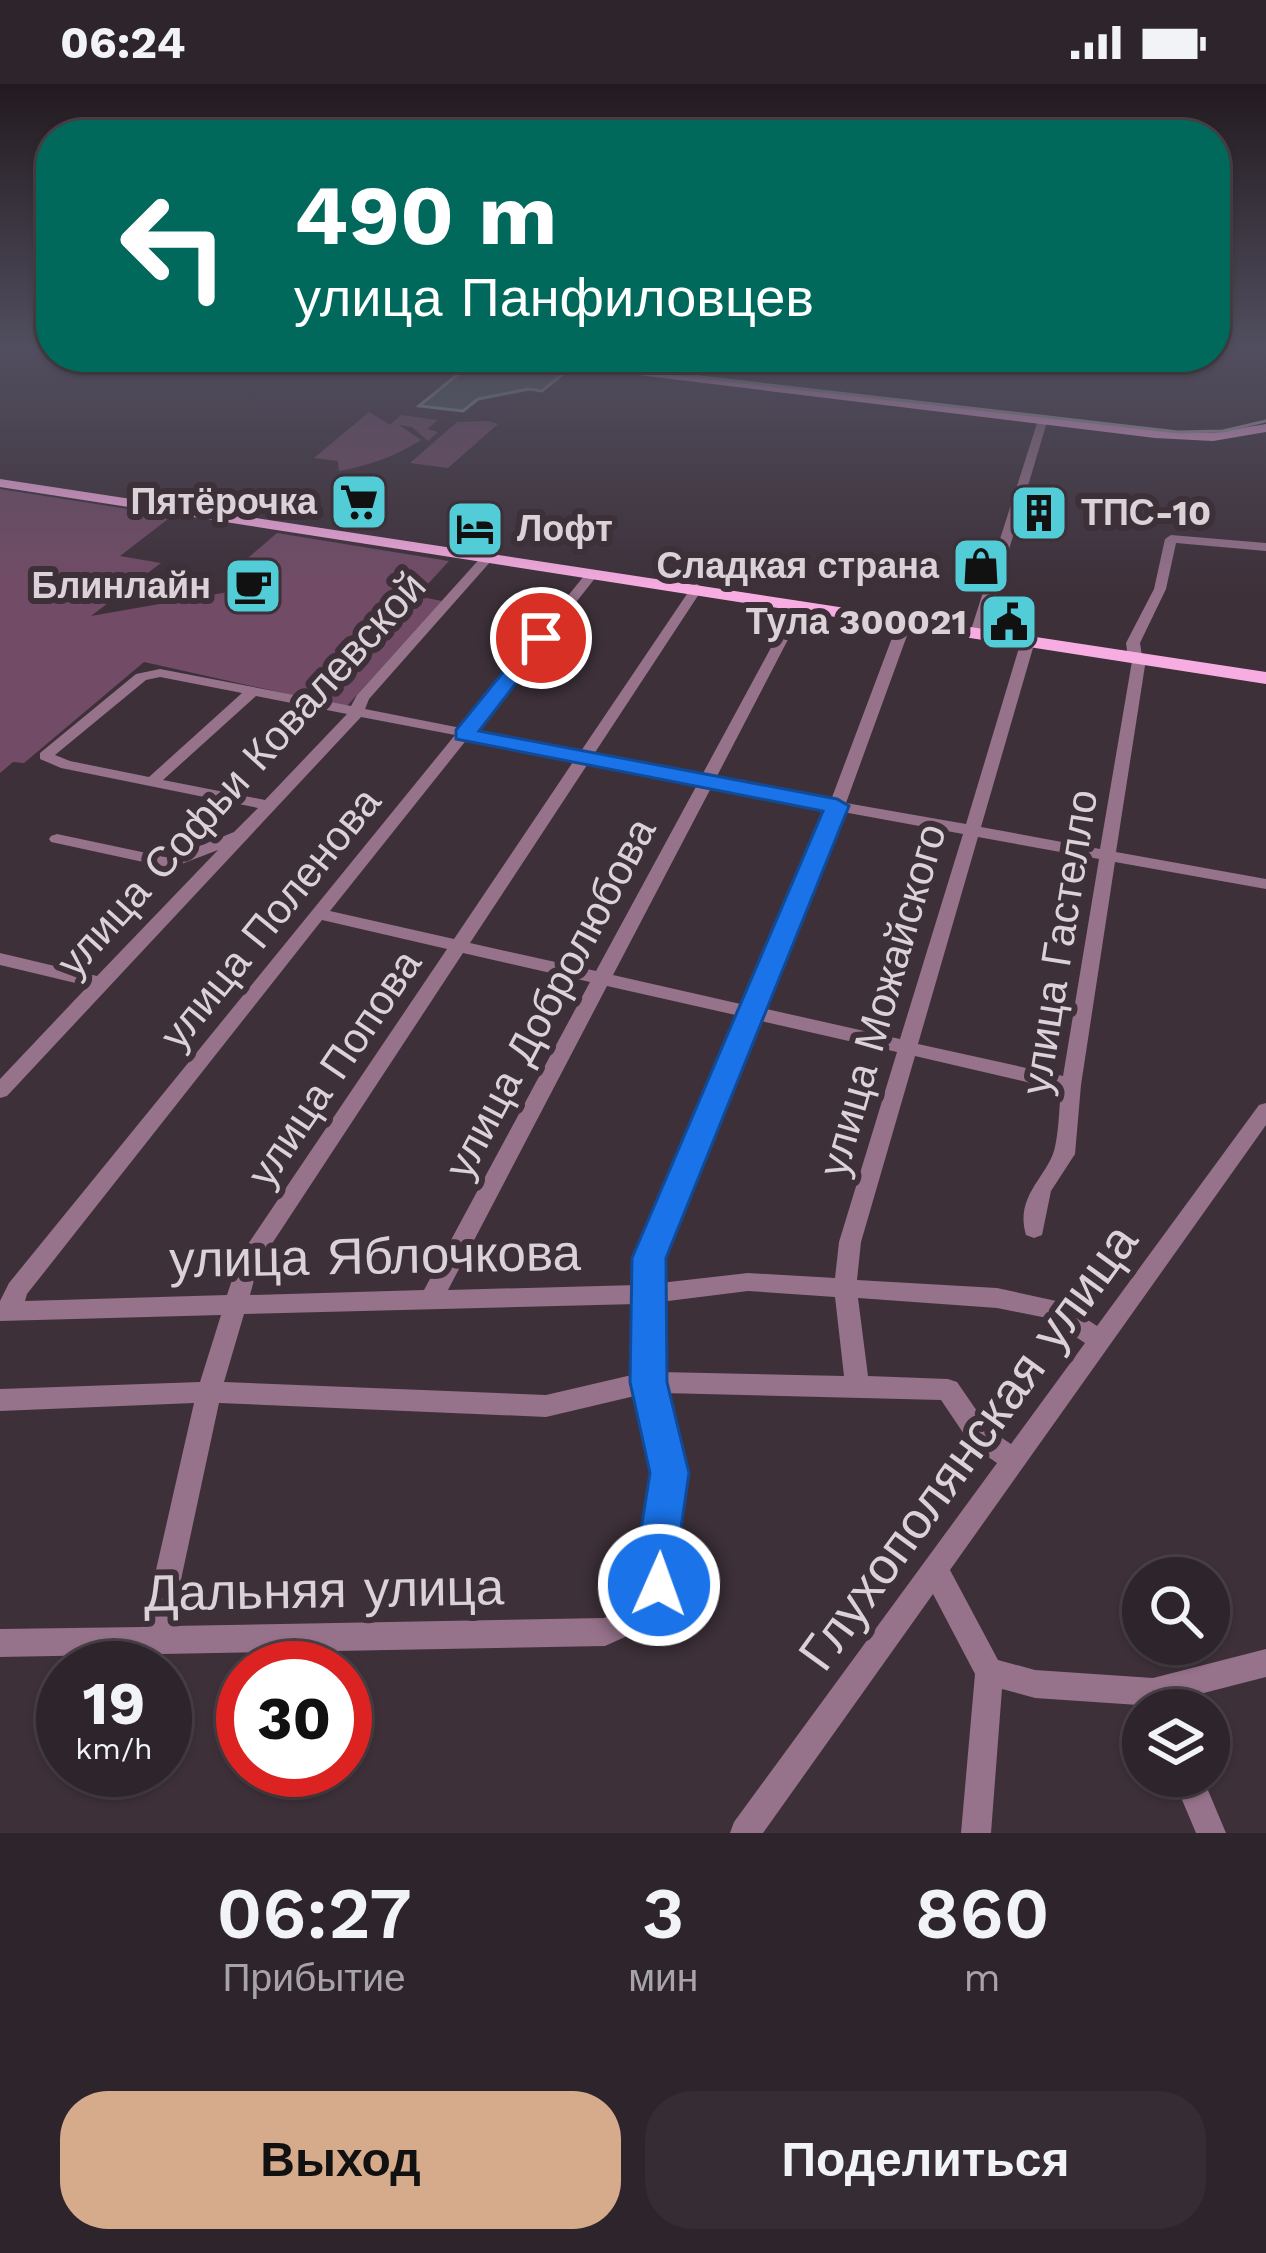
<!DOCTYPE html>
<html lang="ru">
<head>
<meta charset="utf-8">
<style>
	:root { --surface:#2e242b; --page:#362c33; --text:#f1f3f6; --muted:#a7a4a9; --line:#494147; --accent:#d6ab8b }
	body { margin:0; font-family:"Work Sans",sans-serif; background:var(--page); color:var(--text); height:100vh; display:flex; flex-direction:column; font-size:45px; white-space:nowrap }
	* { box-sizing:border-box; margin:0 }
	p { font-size:39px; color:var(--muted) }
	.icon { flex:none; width:66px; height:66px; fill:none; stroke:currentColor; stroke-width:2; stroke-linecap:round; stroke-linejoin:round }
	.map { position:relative; height:1749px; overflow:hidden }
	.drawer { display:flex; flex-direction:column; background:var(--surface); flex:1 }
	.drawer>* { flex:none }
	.hud { position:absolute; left:36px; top:36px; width:1194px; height:252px; border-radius:48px; box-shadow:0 3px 9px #0004,0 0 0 3px var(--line); background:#00695c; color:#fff; overflow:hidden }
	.controls { position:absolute; left:1122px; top:1473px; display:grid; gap:24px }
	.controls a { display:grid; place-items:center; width:108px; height:108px; border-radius:50%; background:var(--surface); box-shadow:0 3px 9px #0004,0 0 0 3px var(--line); font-size:60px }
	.speed { position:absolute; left:36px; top:1557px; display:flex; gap:24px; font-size:60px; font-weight:700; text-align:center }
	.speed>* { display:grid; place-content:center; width:156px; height:156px; border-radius:50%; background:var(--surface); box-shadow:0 3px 9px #0004,0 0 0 3px var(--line); line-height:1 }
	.speed small { font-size:30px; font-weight:400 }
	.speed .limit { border:18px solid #d22; background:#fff; color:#111 }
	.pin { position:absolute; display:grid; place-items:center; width:102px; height:102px; color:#fff; margin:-51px; border:6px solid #fff; border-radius:50%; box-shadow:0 3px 12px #0007 }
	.me { position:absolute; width:132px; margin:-66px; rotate:2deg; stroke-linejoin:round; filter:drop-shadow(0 0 9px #0008) }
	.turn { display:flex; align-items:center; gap:42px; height:252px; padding:0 60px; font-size:54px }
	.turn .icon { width:156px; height:156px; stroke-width:2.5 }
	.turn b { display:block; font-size:84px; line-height:102px }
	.eta { display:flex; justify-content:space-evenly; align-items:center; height:204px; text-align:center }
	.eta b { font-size:72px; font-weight:600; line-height:84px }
	.cta { display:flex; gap:24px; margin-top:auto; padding:24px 60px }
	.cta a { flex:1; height:138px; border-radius:48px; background:var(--accent); color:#111; font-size:48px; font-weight:600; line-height:138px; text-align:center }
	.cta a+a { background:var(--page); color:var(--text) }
	.status { display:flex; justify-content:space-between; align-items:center; height:84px; padding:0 60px; background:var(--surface); direction:ltr }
	.status svg { height:33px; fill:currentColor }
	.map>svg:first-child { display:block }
</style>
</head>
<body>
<div class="status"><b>06:24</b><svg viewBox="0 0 49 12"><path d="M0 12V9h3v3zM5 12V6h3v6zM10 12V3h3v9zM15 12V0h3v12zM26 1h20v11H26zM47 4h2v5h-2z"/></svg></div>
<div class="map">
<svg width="1266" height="1749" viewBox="0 0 1266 1749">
	<rect width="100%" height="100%" fill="#3d3039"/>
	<path fill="#724c66" d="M369,328l21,13 11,-10 37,5 -11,9 11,3 -10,9 -16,-14 -13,-2 22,15c-27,17 -51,25 -82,31l-1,-10 -24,-3z
		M488,337l10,3 -50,44 -38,-5 47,-41z
		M0,405l172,27 -52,40 41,7 -70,53 160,-28 -23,-13 49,-42 172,28 -32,35 25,5 -96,106 -202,-45 -120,101 -11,-1 -13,11z"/>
	<path fill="#4b5e60" stroke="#8a9fa1" stroke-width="3" d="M473,278l91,11 -22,18 -13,-2 -51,10 -15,12 -44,-5z"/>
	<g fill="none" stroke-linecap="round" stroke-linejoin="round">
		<path fill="#96728b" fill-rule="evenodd" d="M1038,336l9,2 -63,211 -2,3h-10l-2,-3z
			M1171,451l95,8v8l-90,-8 -10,46 -26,54 2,13 4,3 -30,193 150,27v10l-151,-27 -34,223 -6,69 -24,37 -9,44 -8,3 -8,-3c-12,-40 23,-59 29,-88 4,-18 4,-38 6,-57l-146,-34 -54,186 -4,38 140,8 64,14 36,24 162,-221 7,-2v22l-316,445 48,90 37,10 118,8 113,-29v28l-113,29 -118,-8 -33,-9 -11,144h-30l14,-159 -42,-80 -170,239h-33l4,-11 263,-359 -25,-17 -31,-46 -278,-7 20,80 -11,69v43l-16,38 -51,23 -605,11v-28l143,-2 51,-224 -194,8v-22l200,-7 21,-67 -221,6v-20l9,-18 446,-548 -94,-18 -354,379 -7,2v-19l88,-93 -88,-21v-12l97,23 121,-126 -47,18 -120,-26 -2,-3 2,-3 6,-2 113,24 64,-26 24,-24 -197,-40 -21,-9v-6l96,-79 24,-5 191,37 6,-11 126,-140 4,-1 6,4 -2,3 -122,138 -4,10 96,19 127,-157h8v6l-121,153 106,21 112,-166 4,-1 6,4 -109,166 108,21 92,-170 6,-4 6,4 -90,173 115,22 67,-178 7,-4 7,4 -66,181 120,21 55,-183 7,-4 7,4 -54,186 119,22 32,-188 -4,-3 -2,-15 28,-54 11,-50zM160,593l82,16 -93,84 -79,-16 -15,-6 91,-75zM256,612l91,18 -82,86 -102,-20zM468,654l107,21 -121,180 -124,-28zM589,678l109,21 -102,188 -126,-28zM712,702l116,23 -83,196 -132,-30zM843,728l120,22 -63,205 -138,-31zM978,753l121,22 -36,217 -145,-32zM322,836l125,29 -207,307 -13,39 -202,6 2,-7zM463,869l127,29 -166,308 -174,5 8,-30zM607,902l133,30 -102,242 -1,27 -189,5zM757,936l140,32 -58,190 -4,36 -87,-5 -88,10v-25zM748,1207l87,6 9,79 -184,-4v-70zM858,1214l139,10 50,10 38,25 -74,101 -21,-14 -33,-48 -9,-3 -80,-3zM637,1220l-1,70 -90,21 -322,-13 20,-68zM639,1311l18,78 -11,69v42l-10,19 -32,15 -433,8 48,-223 327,14z
			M1172,1692h30l24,57h-30z"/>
		<path fill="#f8ade2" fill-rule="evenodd" d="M490,273h38l627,73 58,3 53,-9v8l-53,9 -58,-3z
			M0,395l1266,193v12l-1266,-197z"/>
		<path stroke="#b0a7ad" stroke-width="3" d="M526,273l652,75 45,-1 43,-10"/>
	</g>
	<linearGradient id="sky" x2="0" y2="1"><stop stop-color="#221a1f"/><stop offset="0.52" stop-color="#514e5f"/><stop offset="1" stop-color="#514e5f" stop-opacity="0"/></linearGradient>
	<rect width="1266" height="507" fill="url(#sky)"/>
	<path fill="#1a73e8" stroke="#114b97" stroke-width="3" d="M541,548l10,6 -72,93 358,68 12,7 -183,452 1,124 22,91 -10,69v43l-6,14 -14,6 -15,-6 -6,-14 1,-43 11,-69 -20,-91 2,-124 191,-447 -367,-72v-9l78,-96z"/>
	<defs>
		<symbol id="supermarket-square" viewBox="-11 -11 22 22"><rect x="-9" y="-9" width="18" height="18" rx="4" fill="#52ccd6" stroke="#3d3039"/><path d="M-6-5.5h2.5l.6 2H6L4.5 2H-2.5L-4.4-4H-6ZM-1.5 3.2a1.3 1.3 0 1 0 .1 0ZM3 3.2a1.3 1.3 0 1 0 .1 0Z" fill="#111"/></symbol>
		<symbol id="building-square" viewBox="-11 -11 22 22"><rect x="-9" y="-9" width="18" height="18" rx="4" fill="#52ccd6" stroke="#3d3039"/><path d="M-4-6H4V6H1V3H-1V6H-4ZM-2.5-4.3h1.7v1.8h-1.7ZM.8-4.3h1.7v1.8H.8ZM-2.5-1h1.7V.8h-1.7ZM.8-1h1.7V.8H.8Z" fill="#111"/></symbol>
		<symbol id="hotel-square" viewBox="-11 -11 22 22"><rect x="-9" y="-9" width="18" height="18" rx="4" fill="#52ccd6" stroke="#3d3039"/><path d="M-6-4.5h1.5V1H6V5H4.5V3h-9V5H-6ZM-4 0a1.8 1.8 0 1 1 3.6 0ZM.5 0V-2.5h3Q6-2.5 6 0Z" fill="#111"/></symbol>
		<symbol id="shop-square" viewBox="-11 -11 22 22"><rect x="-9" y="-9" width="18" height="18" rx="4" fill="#52ccd6" stroke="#3d3039"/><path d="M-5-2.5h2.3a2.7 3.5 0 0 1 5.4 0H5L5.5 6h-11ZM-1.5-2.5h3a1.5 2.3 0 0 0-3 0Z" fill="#111"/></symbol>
		<symbol id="cafe-square" viewBox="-11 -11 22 22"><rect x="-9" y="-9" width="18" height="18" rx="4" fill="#52ccd6" stroke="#3d3039"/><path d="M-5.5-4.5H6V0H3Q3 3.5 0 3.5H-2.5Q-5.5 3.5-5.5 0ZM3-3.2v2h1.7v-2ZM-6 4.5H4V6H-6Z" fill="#111"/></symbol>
		<symbol id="civic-square" viewBox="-11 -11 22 22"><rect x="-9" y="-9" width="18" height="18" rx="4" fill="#52ccd6" stroke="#3d3039"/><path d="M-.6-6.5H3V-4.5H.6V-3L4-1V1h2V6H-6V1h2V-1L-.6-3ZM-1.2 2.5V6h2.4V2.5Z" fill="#111"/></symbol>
	</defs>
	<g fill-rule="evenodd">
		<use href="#supermarket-square" x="326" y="385" width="66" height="66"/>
		<use href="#building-square" x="1006" y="396" width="66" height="66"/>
		<use href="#hotel-square" x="442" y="412" width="66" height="66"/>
		<use href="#shop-square" x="948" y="449" width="66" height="66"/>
		<use href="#cafe-square" x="220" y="469" width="66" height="66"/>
		<use href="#civic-square" x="976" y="505" width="66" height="66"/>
	</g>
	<g text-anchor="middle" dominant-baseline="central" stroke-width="12" stroke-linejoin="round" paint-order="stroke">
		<g font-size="36" font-weight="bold" fill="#dad2d7" stroke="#3d3039" text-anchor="end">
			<text x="317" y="418">Пятёрочка</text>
			<text x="1081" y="429" text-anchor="start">ТПС-10</text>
			<text x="517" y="445" text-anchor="start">Лофт</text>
			<text x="939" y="482">Сладкая страна</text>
			<text x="211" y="502">Блинлайн</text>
			<text x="967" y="538">Тула 300021</text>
		</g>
		<g font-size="42" fill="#dad2d7" stroke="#3d3039">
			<text transform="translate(241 690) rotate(-48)">улица Софьи Ковалевской</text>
			<text transform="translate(270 834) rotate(-51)">улица Поленова</text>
			<text transform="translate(1059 858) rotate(-81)">улица Гастелло</text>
			<text transform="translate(550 914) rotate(-62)">улица Добролюбова</text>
			<text transform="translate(882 916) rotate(-74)">улица Можайского</text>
			<text transform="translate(334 984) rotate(-56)">улица Попова</text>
		</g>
		<g font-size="51" fill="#dad2d7" stroke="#3d3039">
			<text transform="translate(375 1172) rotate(-1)">улица Яблочкова</text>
			<text transform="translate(968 1363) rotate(-54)">Глухополянская улица</text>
			<text transform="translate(324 1506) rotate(-1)">Дальняя улица</text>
		</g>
	</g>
</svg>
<div class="controls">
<a><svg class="icon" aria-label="search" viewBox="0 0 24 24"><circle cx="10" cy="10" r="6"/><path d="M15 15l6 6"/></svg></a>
<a><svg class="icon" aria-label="layers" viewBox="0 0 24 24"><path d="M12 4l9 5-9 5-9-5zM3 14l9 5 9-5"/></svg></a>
</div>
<div class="speed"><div>19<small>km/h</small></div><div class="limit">30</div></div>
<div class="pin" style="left:541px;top:554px;background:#d93025"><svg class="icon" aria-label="arrive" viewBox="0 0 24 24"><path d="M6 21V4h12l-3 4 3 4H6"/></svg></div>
<svg class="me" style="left:659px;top:1501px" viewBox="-20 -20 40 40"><circle r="17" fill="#1a73e8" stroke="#fff" stroke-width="3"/><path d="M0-11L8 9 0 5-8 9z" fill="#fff"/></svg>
<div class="hud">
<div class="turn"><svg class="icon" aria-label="left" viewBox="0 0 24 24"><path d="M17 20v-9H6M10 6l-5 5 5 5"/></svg><div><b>490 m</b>улица Панфиловцев</div></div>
</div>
</div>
<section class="drawer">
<div class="eta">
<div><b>06:27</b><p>Прибытие</p></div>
<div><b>3</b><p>мин</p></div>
<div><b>860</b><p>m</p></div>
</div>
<div class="cta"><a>Выход</a><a>Поделиться</a></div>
</section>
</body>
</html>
